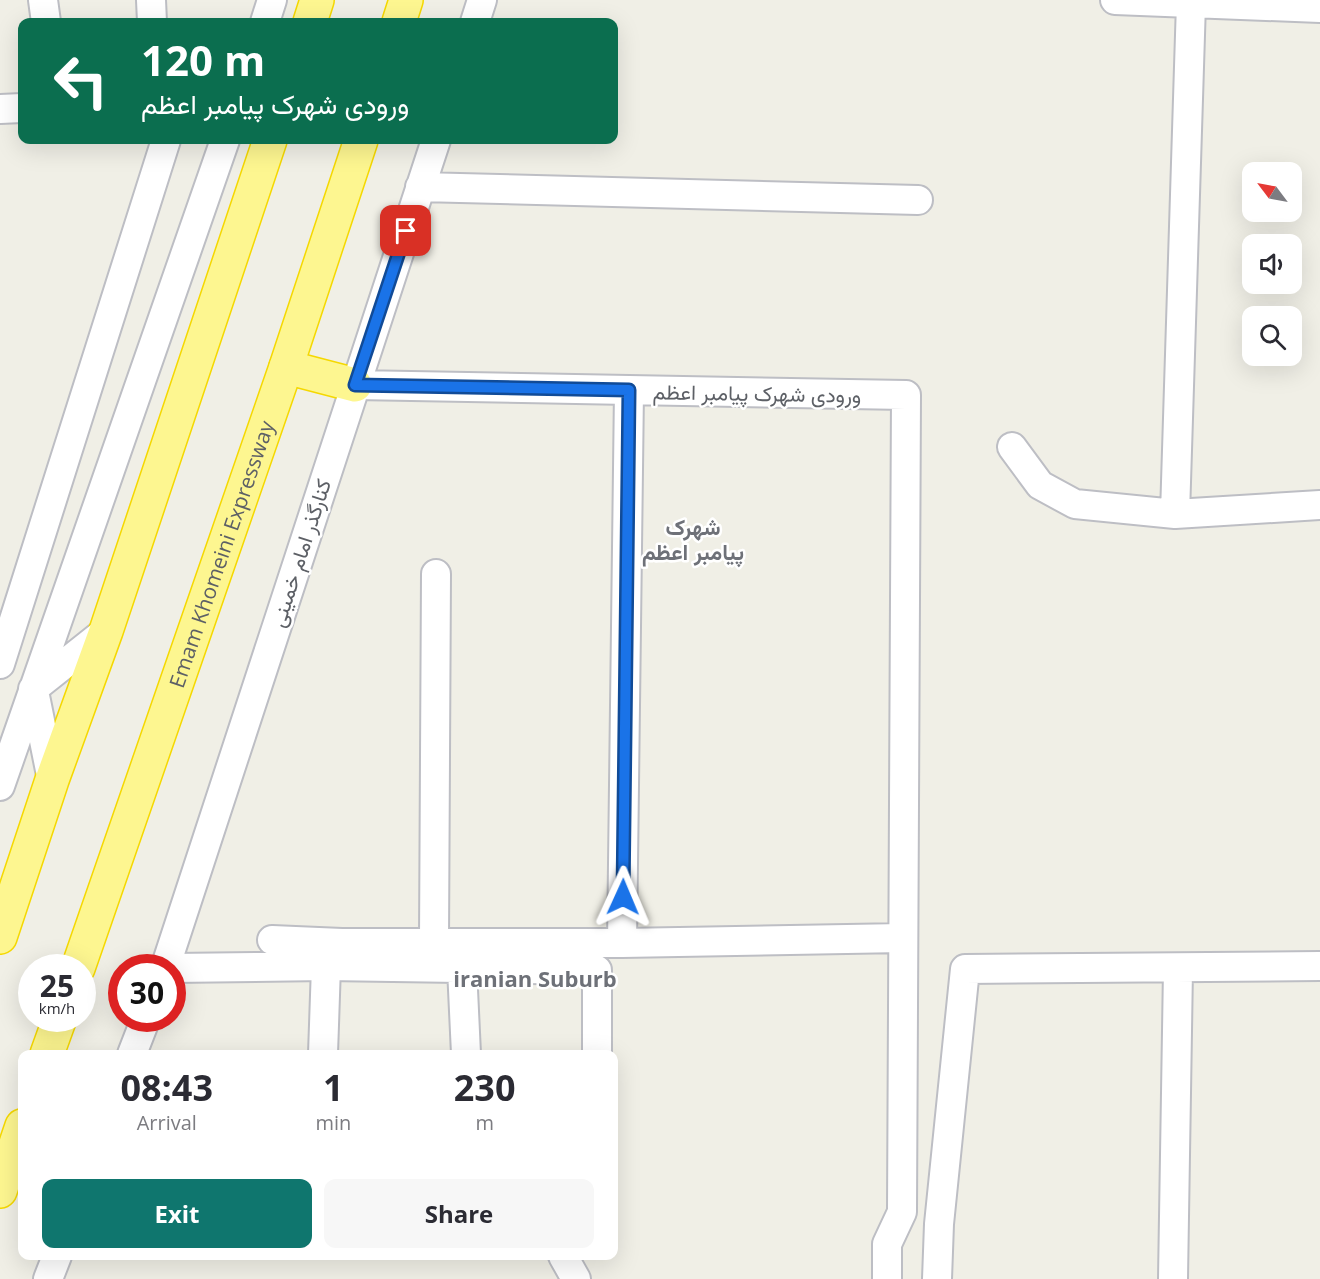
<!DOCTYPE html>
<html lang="en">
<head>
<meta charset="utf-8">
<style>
	:root { --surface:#fff; --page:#f7f7f7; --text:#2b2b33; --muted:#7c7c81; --accent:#0f766e }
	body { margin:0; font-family:"Open Sans",Vazirmatn,sans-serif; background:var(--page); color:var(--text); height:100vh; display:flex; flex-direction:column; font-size:22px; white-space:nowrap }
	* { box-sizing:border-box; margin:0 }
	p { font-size:20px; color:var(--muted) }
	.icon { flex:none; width:33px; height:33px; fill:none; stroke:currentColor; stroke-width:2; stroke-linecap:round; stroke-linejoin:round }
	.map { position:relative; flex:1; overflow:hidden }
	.details { position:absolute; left:18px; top:1050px; width:600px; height:210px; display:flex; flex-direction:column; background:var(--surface); border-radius:12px; box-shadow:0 6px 24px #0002 }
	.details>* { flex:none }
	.top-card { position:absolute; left:18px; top:18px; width:600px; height:126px; border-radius:12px; box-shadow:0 6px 24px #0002; background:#0b6e4f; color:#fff; overflow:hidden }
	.needle { width:39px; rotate:302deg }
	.tools { position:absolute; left:1242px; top:162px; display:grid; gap:12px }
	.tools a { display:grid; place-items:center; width:60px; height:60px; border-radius:12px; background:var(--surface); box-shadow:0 6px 24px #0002; font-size:30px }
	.speed { position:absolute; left:18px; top:954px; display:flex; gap:12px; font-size:30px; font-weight:700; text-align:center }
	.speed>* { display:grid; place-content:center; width:78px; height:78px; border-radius:50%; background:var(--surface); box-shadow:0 6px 24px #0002; line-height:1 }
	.speed small { font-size:15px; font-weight:400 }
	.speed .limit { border:9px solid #d22; background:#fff; color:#111 }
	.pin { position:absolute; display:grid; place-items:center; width:51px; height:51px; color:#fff; margin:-26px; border-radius:12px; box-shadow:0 3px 9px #0006 }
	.me { position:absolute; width:66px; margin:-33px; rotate:1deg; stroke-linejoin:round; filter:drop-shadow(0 0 4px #0008) }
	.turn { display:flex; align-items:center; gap:21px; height:126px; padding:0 24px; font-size:27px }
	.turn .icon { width:78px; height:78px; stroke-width:2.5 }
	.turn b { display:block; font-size:42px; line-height:51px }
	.eta { display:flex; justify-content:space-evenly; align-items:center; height:102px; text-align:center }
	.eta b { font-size:36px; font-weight:700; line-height:42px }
	.cta { display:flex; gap:12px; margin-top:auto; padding:12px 24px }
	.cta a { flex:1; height:69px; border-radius:12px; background:var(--accent); color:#fff; font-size:24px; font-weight:700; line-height:69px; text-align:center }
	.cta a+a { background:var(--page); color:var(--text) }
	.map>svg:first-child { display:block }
</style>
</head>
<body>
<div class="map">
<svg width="1320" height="1279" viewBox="0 0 1320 1279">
	<rect width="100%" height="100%" fill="#f0efe6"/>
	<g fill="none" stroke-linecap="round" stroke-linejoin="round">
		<defs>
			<path id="minor" d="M43,0l3,22
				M151,0l1,22
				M1115,0l205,8
				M265,22l7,-22
				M475,22l7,-22
				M0,109l22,-1
				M420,187l498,13
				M355,385l551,10 -4,817 -15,32v35
				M1012,447l28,38 35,19 100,10 145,-9
				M1175,514l16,-511
				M0,664l166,-524
				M33,689l73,-58
				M34,691l18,89
				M0,786l225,-646
				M272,940l70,3h280l281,-5
				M434,941l2,-367
				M622,943l7,-553
				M165,968l271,-828
				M172,968l154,-2 271,4v84
				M462,968l4,86
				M132,1054l14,-36
				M323,1054l3,-88
				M563,1256l13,23
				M48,1279l9,-23
				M937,1279l2,-55 26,-255 355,-3
				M1173,1279l5,-310"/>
			<g id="highway">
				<path d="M310,22l7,-22"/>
				<path d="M399,22l7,-22"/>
				<path d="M286,367l69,18"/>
				<path d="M0,937l52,-157 54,-149 164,-491"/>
				<path id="s1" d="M78,968l208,-601 75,-227"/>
				<path d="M47,1054l13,-36"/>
				<path d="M0,1191l22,-65"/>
			</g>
		</defs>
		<use href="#minor" stroke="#bdbec4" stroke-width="32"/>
		<use href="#highway" stroke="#f5d801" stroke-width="36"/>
		<use href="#minor" stroke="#fff" stroke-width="28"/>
		<use href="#highway" stroke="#fdf690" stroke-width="33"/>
	</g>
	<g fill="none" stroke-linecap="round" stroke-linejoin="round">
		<defs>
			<path id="route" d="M406,231l-51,154 274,5 -6,507"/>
		</defs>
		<use href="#route" stroke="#114b97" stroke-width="15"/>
		<use href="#route" stroke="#1a73e8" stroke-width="10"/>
	</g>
	<g text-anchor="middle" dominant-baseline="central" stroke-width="5" stroke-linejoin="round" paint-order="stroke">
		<g font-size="21" fill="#5d6066" stroke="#fff">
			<text transform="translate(757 393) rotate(1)">ورودی شهرک پیامبر اعظم</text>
			<text transform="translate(300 553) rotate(-72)">کنارگذر امام خمینی</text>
			<text stroke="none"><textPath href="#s1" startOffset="438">Emam Khomeini Expressway</textPath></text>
		</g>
		<g font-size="22" font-weight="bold" fill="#6e7178" stroke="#fff">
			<text x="693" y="526">شهرک<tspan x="693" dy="25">پیامبر اعظم</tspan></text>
			<text x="535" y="978">iranian Suburb</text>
		</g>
	</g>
</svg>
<div class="tools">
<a><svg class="needle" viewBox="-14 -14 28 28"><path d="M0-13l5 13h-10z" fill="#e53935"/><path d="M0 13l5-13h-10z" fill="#7c7c81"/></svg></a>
<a><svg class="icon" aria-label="sound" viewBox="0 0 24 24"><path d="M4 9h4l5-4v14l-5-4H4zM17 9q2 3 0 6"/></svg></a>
<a><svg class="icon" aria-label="search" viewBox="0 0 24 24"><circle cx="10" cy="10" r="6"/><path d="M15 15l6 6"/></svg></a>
</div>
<div class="speed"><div>25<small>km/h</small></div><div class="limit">30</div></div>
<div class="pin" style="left:406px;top:231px;background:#d93025"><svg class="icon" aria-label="arrive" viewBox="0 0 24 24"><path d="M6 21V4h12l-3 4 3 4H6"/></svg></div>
<svg class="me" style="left:623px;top:897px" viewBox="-20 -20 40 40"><path d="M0-17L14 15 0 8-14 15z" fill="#1a73e8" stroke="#fff" stroke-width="4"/></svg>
<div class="top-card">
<div class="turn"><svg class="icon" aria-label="left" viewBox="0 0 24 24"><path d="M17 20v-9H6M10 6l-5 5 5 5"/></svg><div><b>120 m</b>ورودی شهرک پیامبر اعظم</div></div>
</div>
<section class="details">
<div class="eta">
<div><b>08:43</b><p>Arrival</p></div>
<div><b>1</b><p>min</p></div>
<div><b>230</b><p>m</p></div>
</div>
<div class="cta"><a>Exit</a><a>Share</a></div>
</section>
</div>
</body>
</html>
